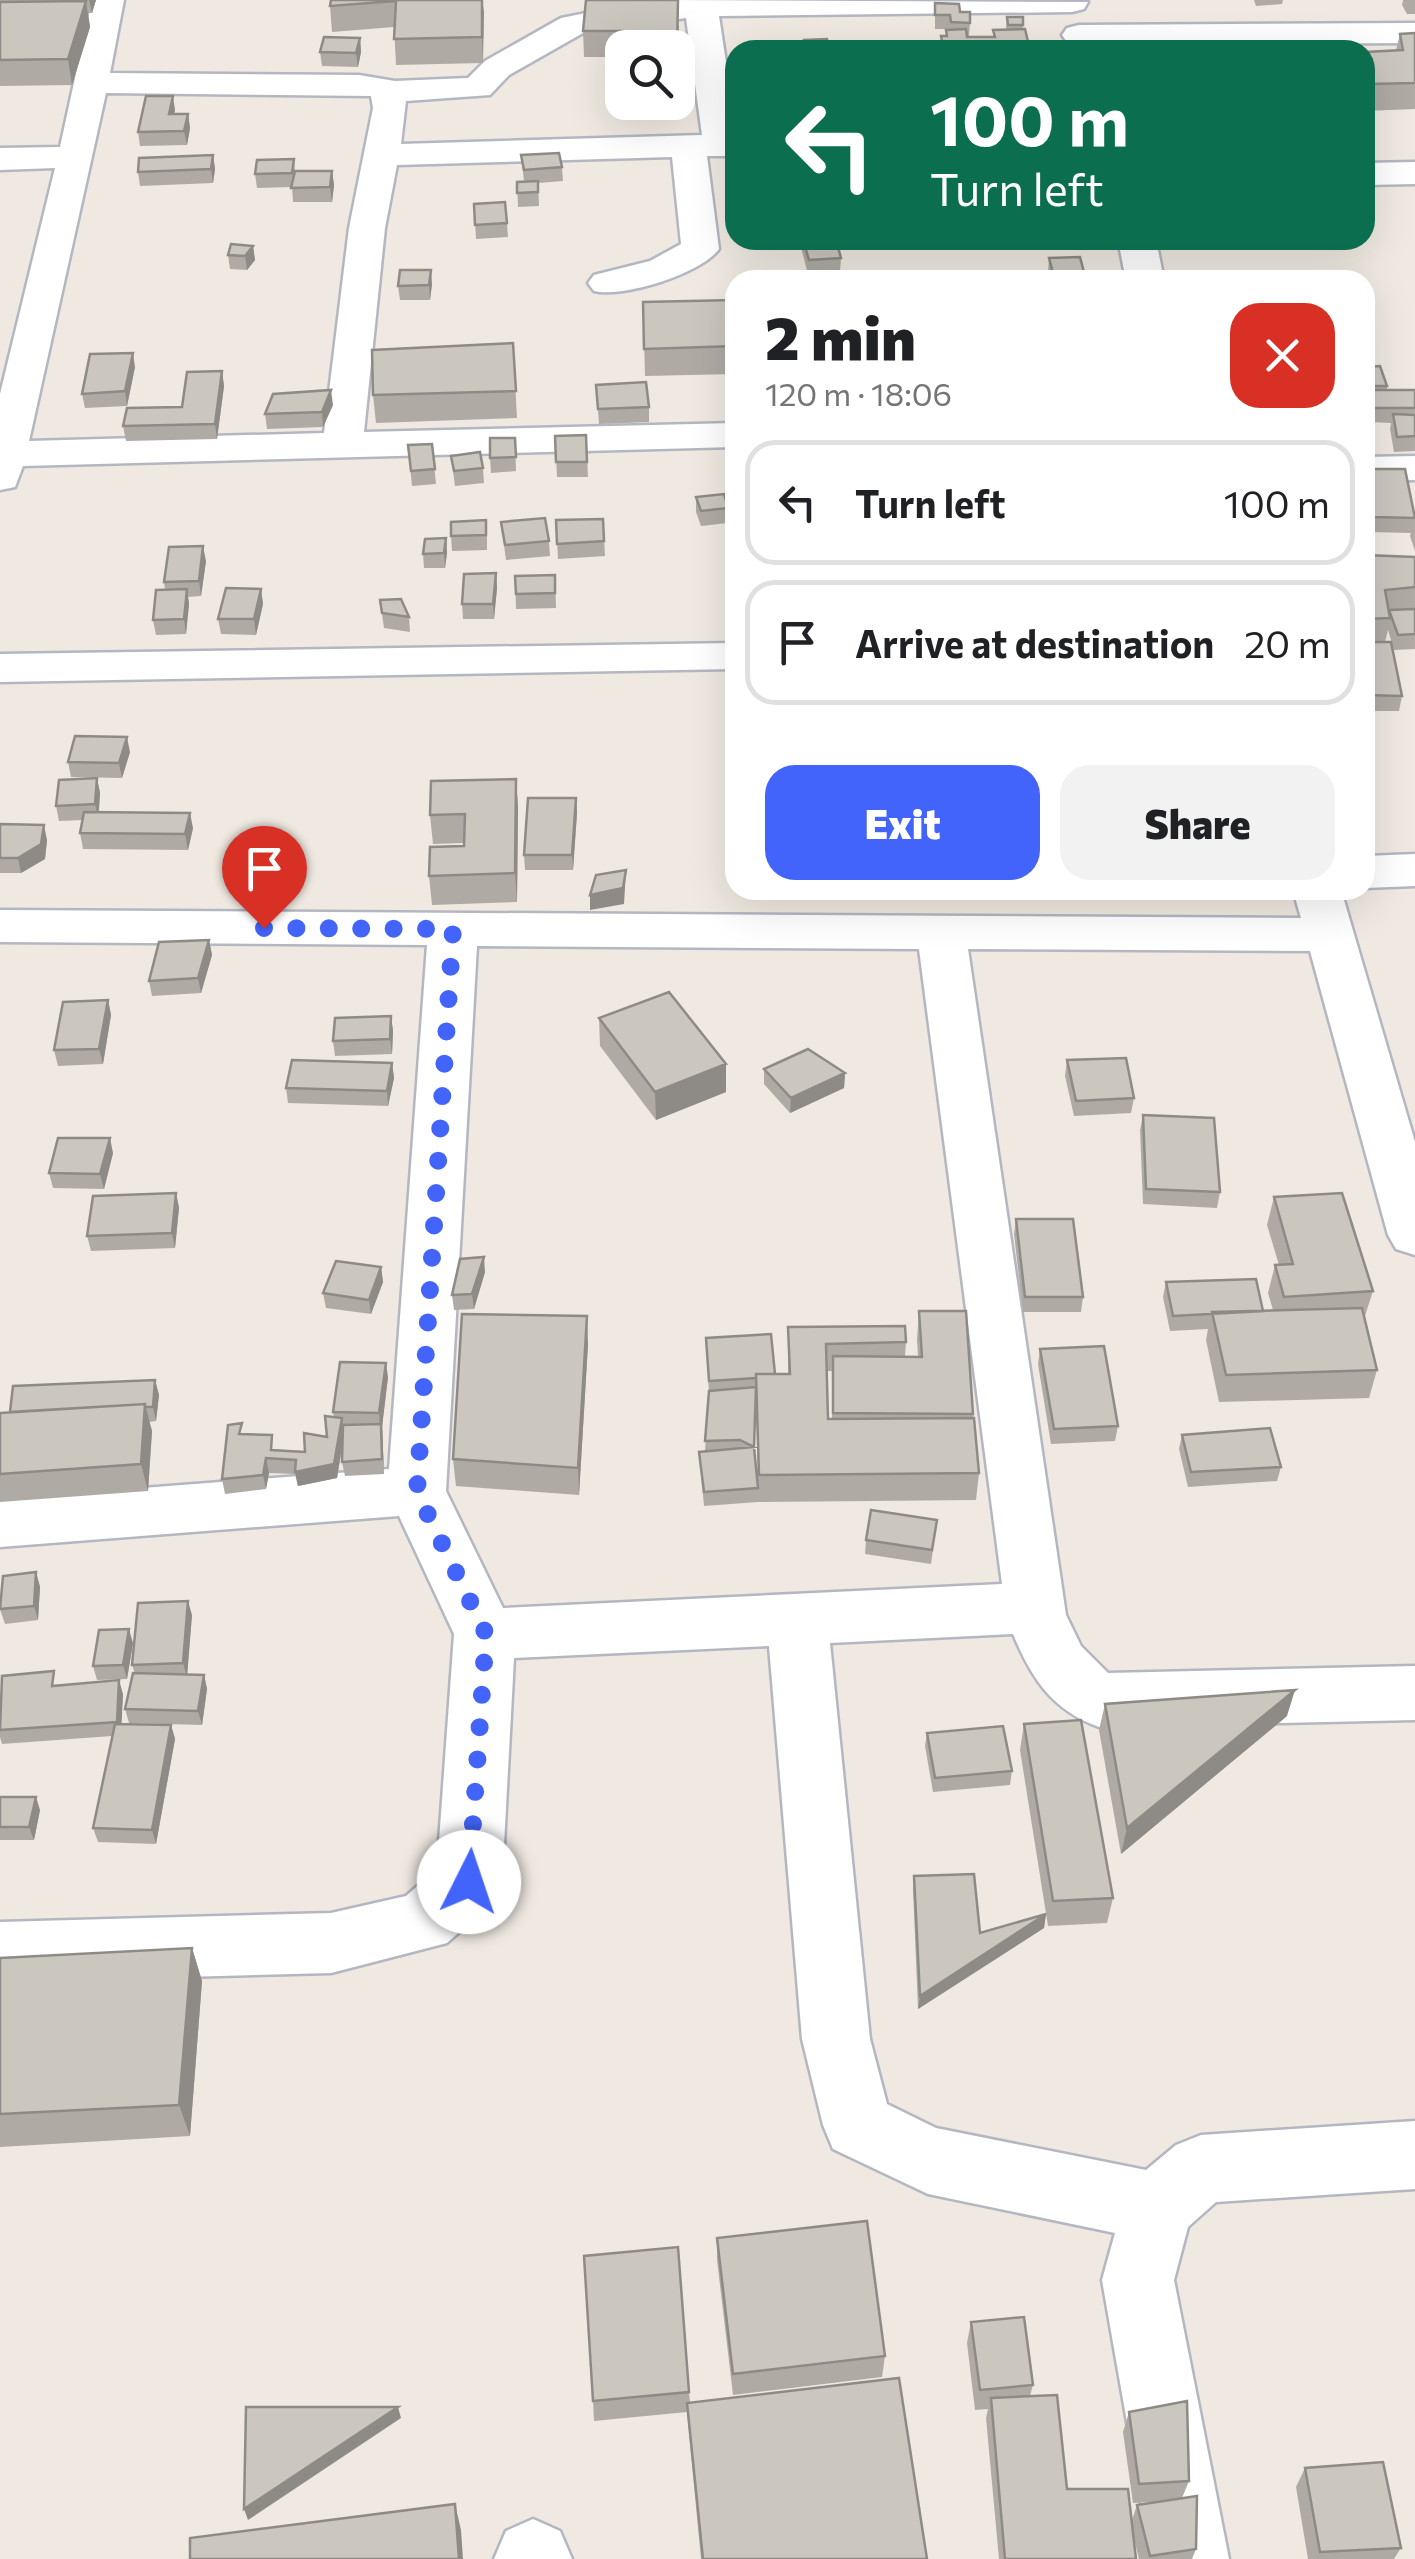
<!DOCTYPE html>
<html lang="en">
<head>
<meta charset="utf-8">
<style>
	:root { --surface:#fff; --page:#f2f2f2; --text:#202124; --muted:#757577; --line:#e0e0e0; --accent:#4264fb }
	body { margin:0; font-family:Commissioner,sans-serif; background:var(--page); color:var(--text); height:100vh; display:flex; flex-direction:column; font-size:38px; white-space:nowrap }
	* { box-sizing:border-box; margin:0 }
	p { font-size:32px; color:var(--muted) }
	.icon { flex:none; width:55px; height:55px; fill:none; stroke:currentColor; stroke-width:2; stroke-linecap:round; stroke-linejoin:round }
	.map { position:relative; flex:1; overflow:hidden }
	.side { position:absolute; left:725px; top:270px; width:650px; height:630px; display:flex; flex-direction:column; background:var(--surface); border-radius:30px; box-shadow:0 10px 40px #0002 }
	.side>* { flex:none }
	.top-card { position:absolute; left:725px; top:40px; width:650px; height:210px; border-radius:30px; box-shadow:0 10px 40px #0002; background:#0b6e4f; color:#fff; overflow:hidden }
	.buttons { position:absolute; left:605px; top:30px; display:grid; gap:20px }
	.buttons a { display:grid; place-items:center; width:90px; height:90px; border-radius:20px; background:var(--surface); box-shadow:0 10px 40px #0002; font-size:50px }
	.pin { position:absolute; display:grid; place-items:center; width:85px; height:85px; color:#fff; margin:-102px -42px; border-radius:50% 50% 50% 0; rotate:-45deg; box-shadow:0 0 10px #0007 }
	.pin .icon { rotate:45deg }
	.me { position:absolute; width:110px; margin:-55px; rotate:4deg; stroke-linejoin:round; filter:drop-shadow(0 0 8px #0008) }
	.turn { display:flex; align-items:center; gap:35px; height:210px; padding:0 40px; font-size:45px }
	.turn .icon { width:130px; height:130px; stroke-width:2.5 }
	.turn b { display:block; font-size:70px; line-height:85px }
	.round { display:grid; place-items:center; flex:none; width:105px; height:105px; border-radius:30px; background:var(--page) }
	.headline { display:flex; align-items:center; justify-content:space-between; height:170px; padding:0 40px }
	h1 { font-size:60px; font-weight:800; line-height:75px }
	.primary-button { display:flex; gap:20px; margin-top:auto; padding:20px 40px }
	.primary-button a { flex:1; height:115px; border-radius:30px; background:var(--accent); color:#fff; font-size:40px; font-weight:800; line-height:115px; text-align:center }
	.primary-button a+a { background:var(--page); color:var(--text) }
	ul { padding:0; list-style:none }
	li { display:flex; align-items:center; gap:30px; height:125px; margin:0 20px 15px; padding:0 20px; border:5px solid var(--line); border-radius:30px }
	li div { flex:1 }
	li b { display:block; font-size:38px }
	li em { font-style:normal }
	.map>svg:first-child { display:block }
</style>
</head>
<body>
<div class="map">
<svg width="1415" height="2559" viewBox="0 0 1415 2559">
	<rect width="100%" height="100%" fill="#efe9e1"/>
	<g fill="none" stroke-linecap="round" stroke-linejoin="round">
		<defs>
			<path id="minor" d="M92,0h32l-14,73 249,2 36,6 73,-3 17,-17 76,-43 65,-13 42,-5 420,2 -4,7 -12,3 -353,4 16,106v34h-28l12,93c-18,25 -97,49 -125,42l-6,-8 6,-8 56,-14 31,-17 -9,-87 -275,8 -12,63 -21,204 371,-9v24l-712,19 -8,21 -15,3v-96l55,-226 -55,2v-22l60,-1zM686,18l16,117 -301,9 5,-43 84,-6 19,-20 74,-42zM106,93l265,3 2,12 -24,120 -25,205 -295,8z
				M1415,23v20l-336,2 -12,-3 -5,-7 5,-7 12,-3z
				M1415,162v22l-50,1v-22z
				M1118,240h38l8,40h-38z
				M1415,456v24l-50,1v-24z
				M735,643v26l-735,13v-28z
				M1415,854v32l-50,2v-32z
				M1293,890h48l74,252v113l-19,-6 -8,-14 -78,-284 -342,-2 98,666 15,31 27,27 307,-7v54l-316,7c-47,-17 -67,-48 -86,-93l-183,9 40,396 17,65 49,24 210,42 30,-25 25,-10 214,-14v68l-199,13 -28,25 -14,53 55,279h-78l-49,-279 13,-47 -187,-39 -95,-45 -10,-24 -21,-86 -33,-393 -255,12 -12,224 -10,21 -45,40 -116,30 -331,9v-60l331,-9 75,-17 31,-27 17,-235 -55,-118 -399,31v-48l389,-30 38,-524 -427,-3v-32l1301,8zM477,946l442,3 83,635 -499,24 -57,-117z
				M533,2519l27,12 12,28h-78l12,-28z"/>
		</defs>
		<use href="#minor" stroke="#b4b7c1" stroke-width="5"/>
		<use href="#minor" fill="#fff" fill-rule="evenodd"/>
	</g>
	<path fill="#afaba4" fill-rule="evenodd" d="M0,0h96l-4,13h-4l2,14 -18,58 -72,1z
		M331,0h152v63l-87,2 -2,-38 -62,5 -2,-26z
		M1254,0h29l-1,4 -26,2z
		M1403,0h12v14h-8l-5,-9z
		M935,3l25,9 10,11 -1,13 -2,1h26v-7l13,-1 1,-12h16v12l7,21h-90l1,-14h5v-6l3,-1h-14z
		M679,25l-1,23h-56v19v-10h-38l-1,-26z
		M1415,33v76l-50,2v-59l31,-2 4,-16z
		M360,38l1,14 -3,15 -36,-1 -2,-14z
		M175,110l-1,4h14l2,14 -3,17 -47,1 -2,-14z
		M213,155l2,14 -2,14 -73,3 -2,-14z
		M521,155l41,12 1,14 -25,2 1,23 -21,1 -1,-25 7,-1z
		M294,159l1,12h37l2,14 -2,17h-39l-1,-15 -35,1 -2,-14z
		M474,204l33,19 1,14 -32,2z
		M799,240h37l5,18 -1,14 -32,2z
		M253,246l2,14 -8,10 -17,-1 -2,-14z
		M1049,258l37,22h-36l-2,-7z
		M432,284l-2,16h-30l-2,-14z
		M735,300v74l-90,2 -2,-74z
		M513,343l4,75 -141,5 -3,-28z
		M135,367l-8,39 -42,2 -3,-14z
		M1365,367l22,19v4h28v61l-21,1 -4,-23 1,-6 -20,-1 -3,-21h-3z
		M222,371l2,15 -7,53 -91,2 -3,-15 59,-19z
		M596,385l53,22v15l-50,2z
		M333,405l-10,22 -56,2 -2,-15z
		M586,435l2,42h-31l-2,-41z
		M515,438l1,33 -25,2 -1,-15z
		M432,444l4,40 -24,2 -4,-41z
		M451,456l32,12 1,15 -29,3z
		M1365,469l50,44v38l-5,-15 1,-3 -41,-1 -2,-7 -1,9h-2z
		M696,497l32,11v15l-27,3 -5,-14z
		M603,519l2,37 -47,3 -2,-39z
		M501,522l48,19 1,15 -44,4z
		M487,535v15l-35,1 -1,-15z
		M446,538l1,15 -2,15h-21l-1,-14z
		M1365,555l50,2v92l-21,1 -6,-20 -3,12 17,54 -3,15h-34z
		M206,561l-5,35 -13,1 1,7 -3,30 -30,1 -3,-15 12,-30 -1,-8z
		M496,573l1,15 -3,31h-31l-1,-15z
		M555,575l1,33 -40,1 -1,-33z
		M261,589l2,15 -7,31 -35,-1 -3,-15z
		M380,600l29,17 1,15 -26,-4z
		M130,752l-8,26 -51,-1 -3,-15z
		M97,778l3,15 -1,19 94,16 -5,22 -105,-1 -3,-16 3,-13 -24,1 -3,-15z
		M516,779l2,28 -1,95 -85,3 -3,-29 35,-30v-3l-31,1 -3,-29z
		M576,798l1,15 -4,57h-48l-1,-15z
		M0,824l47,16 -2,19 -24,14h-21z
		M209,940l3,15 -11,38 -49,3 -3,-15z
		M108,1000l3,15 -8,49 -45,2 -4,-16z
		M391,1016l2,15 -1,23 -57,2 -2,-15z
		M599,1018l127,46v28l-70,28 -56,-74z
		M1067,1060l67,38 -3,15 -57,3 -9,-40z
		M392,1063l2,15 -6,28 -100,-3 -2,-15z
		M764,1069l81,4 -1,15 -54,25 -26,-29z
		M1143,1115l77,77 -3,16 -74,-4 -3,-74z
		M113,1153l-9,36 -51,-1 -4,-15z
		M176,1193l3,15 -4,40 -84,3 -4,-15z
		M1274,1197l99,94 -9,28 13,51 -8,28 -150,4 -13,-62 2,-11 -38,2 -7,-34 3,-15 97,29 10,-1 -5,-17 7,-28h4l-12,-40z
		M1016,1219l67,78 -2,15h-58l-9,-78z
		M381,1267l2,15 -12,32 -45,-6 -3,-15z
		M485,1272l-11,37 -20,1 -2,-15z
		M919,1311l54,103 6,59 -3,27 -218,2 -54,4 -5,-54 6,-1 4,-58 -3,-55 69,36h13v-47l118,15 -1,14 13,1 -1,-18zM827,1371h5v48h-4zM756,1402l2,77 -4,-31z
		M588,1344l-9,151 -123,-9 -3,-27z
		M1040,1349l78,77 -3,15 -64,3 -13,-80z
		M388,1377l-6,50 2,47 -39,2 -3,-14 1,-20 -6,36 -39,8 -3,-12 -26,-1 -3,16 -41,5 -3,-15 22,-45 31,17 30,1 22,-15 7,-20 -1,-5z
		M155,1380l4,15 -3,26 -7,1 3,9 -4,60 -148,11v-89l10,-1z
		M1182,1435l99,32 -4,14 -89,6 -9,-38z
		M937,1520l-6,44 -66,-10 1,-14z
		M36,1572l4,15 -2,33 -33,4 -5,-15z
		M192,1615l-5,59 17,1 3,14 -5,36 -73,-2 -4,-14 10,-36 -3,-8z
		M133,1643l-6,36 -30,1 -4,-14z
		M58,1685l65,9 -2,30 50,1 4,14 -19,105 -58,-2 -5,-14 19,-92 -110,8 -2,-7v-36z
		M1105,1704l182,12 -166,138 -22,-124z
		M1024,1724l89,174 -6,25 -59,3 -28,-176z
		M927,1733l85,38 -2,14 -77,7 -8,-46z
		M0,1797l40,13 -6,30h-34z
		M914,1876l66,57 66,-19 -2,14 -126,81 -5,-120z
		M192,1948l10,33 -12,155 -190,11v-189z
		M717,2238l168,118 -3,21 -149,18 -16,-135z
		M971,2322l62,63 -3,11 37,93 65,31 5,-15 19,-3 -23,1 -10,-71 6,-20 60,69 -7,17 14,51 -4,10h-53l-5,-21 2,21h-137l-13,-141 2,-9 -13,1 -8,-67z
		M689,2392l1,10 237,157h-226l-14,-147 -93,9 -1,-20z
		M1305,2468l96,80 -7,11h-86l-12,-72z"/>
	<path fill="#8e8b86" d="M89,0h7l-4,13z
		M482,0l2,12 -1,51 -1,-26z
		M86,1l4,26 -18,58 -4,-26z
		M360,38l1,14 -3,15 -2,-14z
		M173,96l2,14 -3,18 -3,-14z
		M188,114l2,14 -3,17 -3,-14z
		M213,155l2,14 -2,14 -2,-14z
		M332,171l2,14 -2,17 -2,-15z
		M253,246l2,14 -8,10 -2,-14z
		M431,270l1,14 -2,16 -1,-15z
		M133,353l2,14 -8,39 -2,-15z
		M222,371l2,15 -7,53 -2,-15z
		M331,390l2,15 -10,22 -1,-15z
		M446,538l1,15 -2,15 -1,-15z
		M203,546l3,15 -5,35 -2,-15z
		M496,573l1,15 -3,31 -1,-15z
		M187,589l2,15 -3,30 -2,-15z
		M261,589l2,15 -7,31 -2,-16z
		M127,737l3,15 -8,26 -3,-15z
		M97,778l3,15 -2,26 -3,-15z
		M516,779l2,28 -1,95 -2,-29z
		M576,798l1,15 -4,57 -1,-15z
		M190,813l3,15 -5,22 -3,-16z
		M44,825l3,15 -2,19 -24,14 -3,-15z
		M626,870l-2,34 -34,6v-15z
		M209,940l3,15 -11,38 -3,-15z
		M108,1000l3,15 -8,49 -4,-15z
		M391,1016l2,15 -1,23 -2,-15z
		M392,1063l2,15 -6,28 -1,-15z
		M726,1064v28l-70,28 -1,-28z
		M845,1073l-1,15 -54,25 1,-15z
		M110,1138l3,15 -9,36 -4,-15z
		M176,1193l3,15 -4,40 -3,-15z
		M484,1257l1,15 -11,37 -2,-15z
		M381,1267l2,15 -12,32 -2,-14z
		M587,1316l1,28 -9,151 -1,-27z
		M386,1363l2,14 -6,50 2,47 -5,-61z
		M155,1380l4,15 -3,26 -3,-14z
		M145,1404l7,27 -4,60 -7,-27z
		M342,1418l2,15 -7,45 -39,8 -3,-14z
		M266,1458l3,15 -3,16 -3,-14z
		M36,1572l4,15 -2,33 -4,-14z
		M188,1601l4,14 -5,62 -4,-14z
		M129,1629l4,14 -6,36 -4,-14z
		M204,1675l3,14 -5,36 -4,-14z
		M119,1680l4,14 -2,42 -4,-14z
		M1295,1690l-8,26 -166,138 6,-26z
		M171,1725l4,14 -19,105 -4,-14z
		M36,1797l4,13 -6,30 -5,-13z
		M1046,1914l-2,14 -126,81 2,-13z
		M192,1948l10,33 -12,155 -11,-31z
		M398,2407l3,11 -153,102 -4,-11z
		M455,2504l6,26 2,29h-4z"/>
	<path fill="#cbc7bf" stroke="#8e8b86" stroke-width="2.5" d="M331,0h151v37l-88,2 2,-38 -66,5z
		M586,0h92l-1,48h-55v1l1,-18h-40z
		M86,1l-18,58 -68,1v-58z
		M935,3l24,1 1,8h10v11l-19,-1 -1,-7h-15z
		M1007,17h16v8h-15z
		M966,29l1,8h28l-2,-7 32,-1 5,21h-86l-3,-14h6l-1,-6z
		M1415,33v50l-47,1 -3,-4v-28l38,-2 -3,-16z
		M324,37l36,1 -4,15 -36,-1z
		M827,39l2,10 -24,1 -1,-10z
		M1334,45l3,5h-64l-1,-2z
		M146,96h27l-4,18h19l-4,17 -46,1z
		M732,142h3v37z
		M559,153l3,14 -38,3 -3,-15z
		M213,155l-2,14 -73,3 1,-14z
		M294,159l-2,14 -37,1 2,-14z
		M295,171h37l-2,16 -39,1z
		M538,181v11l-21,1v-11z
		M505,202l2,21 -32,2 -1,-21z
		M803,240h33l5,18 -32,2z
		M231,244l22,2 -8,10 -17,-1z
		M1080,257l6,23h-31l-6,-22z
		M400,270h31l-2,15 -31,1z
		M735,300v46l-91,3 -1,-47z
		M513,343l3,48 -143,4 -1,-45z
		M133,353l-8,38 -43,3 8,-40z
		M1380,366l7,20h-22v-19z
		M222,371l-7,53 -92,2 4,-18 55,-1 5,-35z
		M646,382l3,25 -51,2 -2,-24z
		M331,390l-9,22 -57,2 8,-20z
		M1370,390h45v18h-41z
		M1393,414l22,1v21l-18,1z
		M586,435l1,27h-31l-1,-26z
		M490,438h25l1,19 -26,1z
		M432,444l3,25 -24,2 -3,-26z
		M480,452l3,16 -29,3 -3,-15z
		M1365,469h40l10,49 -42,-1 -8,-39z
		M724,494l4,14 -27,3 -5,-14z
		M1365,501l5,18h-5z
		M545,518l4,23 -44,4 -4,-23z
		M603,519l1,22 -47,3 -1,-24z
		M486,520v15l-35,1v-14z
		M446,538l-2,15 -21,1 2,-15z
		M203,546l-4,35 -35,1 5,-35z
		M1365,555l50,2v30l-30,3 5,28 -25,1z
		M496,573l-3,31h-31l2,-30z
		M555,575v18l-39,1 -1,-18z
		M226,588l35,1 -7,30h-36z
		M187,589l-3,30 -31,1 3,-30z
		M401,599l8,18 -27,-4 -2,-13z
		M1415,609v25l-17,1 -9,-25z
		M1365,642h26l11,54 -37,-1z
		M75,736l52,1 -8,26 -51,-1z
		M97,778l-2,26 -39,2 3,-26z
		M516,779l-1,94 -86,3 1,-29 34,-1 1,-32 -35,1 1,-34z
		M528,798h48l-4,57h-48z
		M84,812l106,1 -5,21 -105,-1z
		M0,824l44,1 -3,19 -23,14h-18z
		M626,870l-3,18 -33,7 6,-20z
		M209,940l-11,38 -49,3 10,-39z
		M669,992l57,72 -71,28 -56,-74z
		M108,1000l-9,49 -45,1 9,-48z
		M391,1016l-1,23 -57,2 2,-23z
		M808,1049l37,24 -54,25 -27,-29z
		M1126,1058l8,40 -58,3 -9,-41z
		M292,1060l100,3 -5,28 -101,-3z
		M1143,1115l71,3 6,74 -74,-3z
		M58,1138h52l-10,36 -51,-1z
		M176,1193l-4,40 -85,3 6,-40z
		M1342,1193l31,98 -89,6 -9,-32 18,-1 -19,-67z
		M1016,1219h57l10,78h-58z
		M484,1257l-12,37 -20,1 8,-36z
		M336,1261l45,6 -12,33 -46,-7z
		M1256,1279l7,32 -90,5 -7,-34z
		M1362,1308l15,62 -151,5 -14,-63z
		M919,1311h47l7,103 -140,-1v-57l89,1z
		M462,1314l125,2 -9,152 -125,-9z
		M905,1326l1,16 -80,2 2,75 146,-1 5,55 -220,2 -3,-101h34l-2,-47z
		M771,1334l4,40h-19v4l-47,3 -3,-43z
		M1104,1346l14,80 -64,3 -14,-80z
		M340,1362l46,1 -7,50 -46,-1z
		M155,1380l-2,27h-8v-3l-135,8 3,-26z
		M756,1387l-2,60 4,41 -54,4 -5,-40 55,-5 -14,-7 -35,1 4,-50z
		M145,1404l-4,60 -141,10v-61z
		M325,1416l17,2 -8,46 -39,8 1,-12 -30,-2 -3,17 -41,4 6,-54 14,-2 -3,11 33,1 -1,15 34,2 -1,-19 23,4z
		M381,1424l1,35 -40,3 1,-37z
		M1270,1428l11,39 -90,5 -9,-37z
		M871,1510l66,10 -5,30 -66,-10z
		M36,1572l-2,34 -34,3 3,-33z
		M188,1601l-5,62 -51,2 6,-62z
		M129,1629l-6,36 -30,1 6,-36z
		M54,1671l-2,15 67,-6 -2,42 -117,8 2,-54z
		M133,1673l71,2 -6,36 -73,-2z
		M1295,1690l-168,138 -22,-124z
		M1081,1720l32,178 -60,3 -29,-177z
		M115,1724l56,1 -19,105 -59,-2z
		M1003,1726l9,45 -77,7 -8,-45z
		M0,1797h36l-7,30h-29z
		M974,1874l6,59 66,-19 -126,82 -6,-120z
		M192,1948l-13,157 -179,9v-156z
		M867,2221l18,135 -152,18 -16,-136z
		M678,2247l11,145 -96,9 -9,-145z
		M1024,2317l9,68 -53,5 -9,-68z
		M899,2378l28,181h-224l-16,-156z
		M1057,2395l10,94h61l8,70h-131l-14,-161z
		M1187,2401l2,80 -50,3 -10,-72z
		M246,2407h152l-154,102z
		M1383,2462l18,86 -81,4 -15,-84z
		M1197,2496l-1,53 -46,7 -13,-51z
		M455,2504l4,55h-269v-21z"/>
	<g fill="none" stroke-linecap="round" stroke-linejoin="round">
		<path stroke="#4264fb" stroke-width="18" stroke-dasharray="0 32.4" d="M264,928l189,1 -36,563 69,142 -17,248"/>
	</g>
</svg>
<div class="buttons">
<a><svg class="icon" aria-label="search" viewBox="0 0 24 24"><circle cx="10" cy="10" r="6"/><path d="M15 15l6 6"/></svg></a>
</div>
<div class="pin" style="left:264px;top:928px;background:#d93025"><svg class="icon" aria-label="arrive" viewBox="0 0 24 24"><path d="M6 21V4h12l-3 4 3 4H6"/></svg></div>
<svg class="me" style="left:469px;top:1882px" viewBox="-20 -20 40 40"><circle r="19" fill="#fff"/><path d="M0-13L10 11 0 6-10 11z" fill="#4264fb"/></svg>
<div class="top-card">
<div class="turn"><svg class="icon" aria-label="left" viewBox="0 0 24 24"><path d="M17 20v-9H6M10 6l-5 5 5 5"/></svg><div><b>100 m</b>Turn left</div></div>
</div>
<section class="side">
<div class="headline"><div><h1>2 min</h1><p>120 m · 18:06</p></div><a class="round" style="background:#d93025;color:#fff"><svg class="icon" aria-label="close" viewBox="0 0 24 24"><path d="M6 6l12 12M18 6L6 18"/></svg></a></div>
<ul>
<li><svg class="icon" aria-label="left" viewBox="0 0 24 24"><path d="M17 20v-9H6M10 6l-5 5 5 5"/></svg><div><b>Turn left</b></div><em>100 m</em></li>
<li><svg class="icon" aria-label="arrive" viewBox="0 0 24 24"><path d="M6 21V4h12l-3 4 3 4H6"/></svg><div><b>Arrive at destination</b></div><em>20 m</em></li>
</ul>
<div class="primary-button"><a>Exit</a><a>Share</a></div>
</section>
</div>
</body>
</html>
